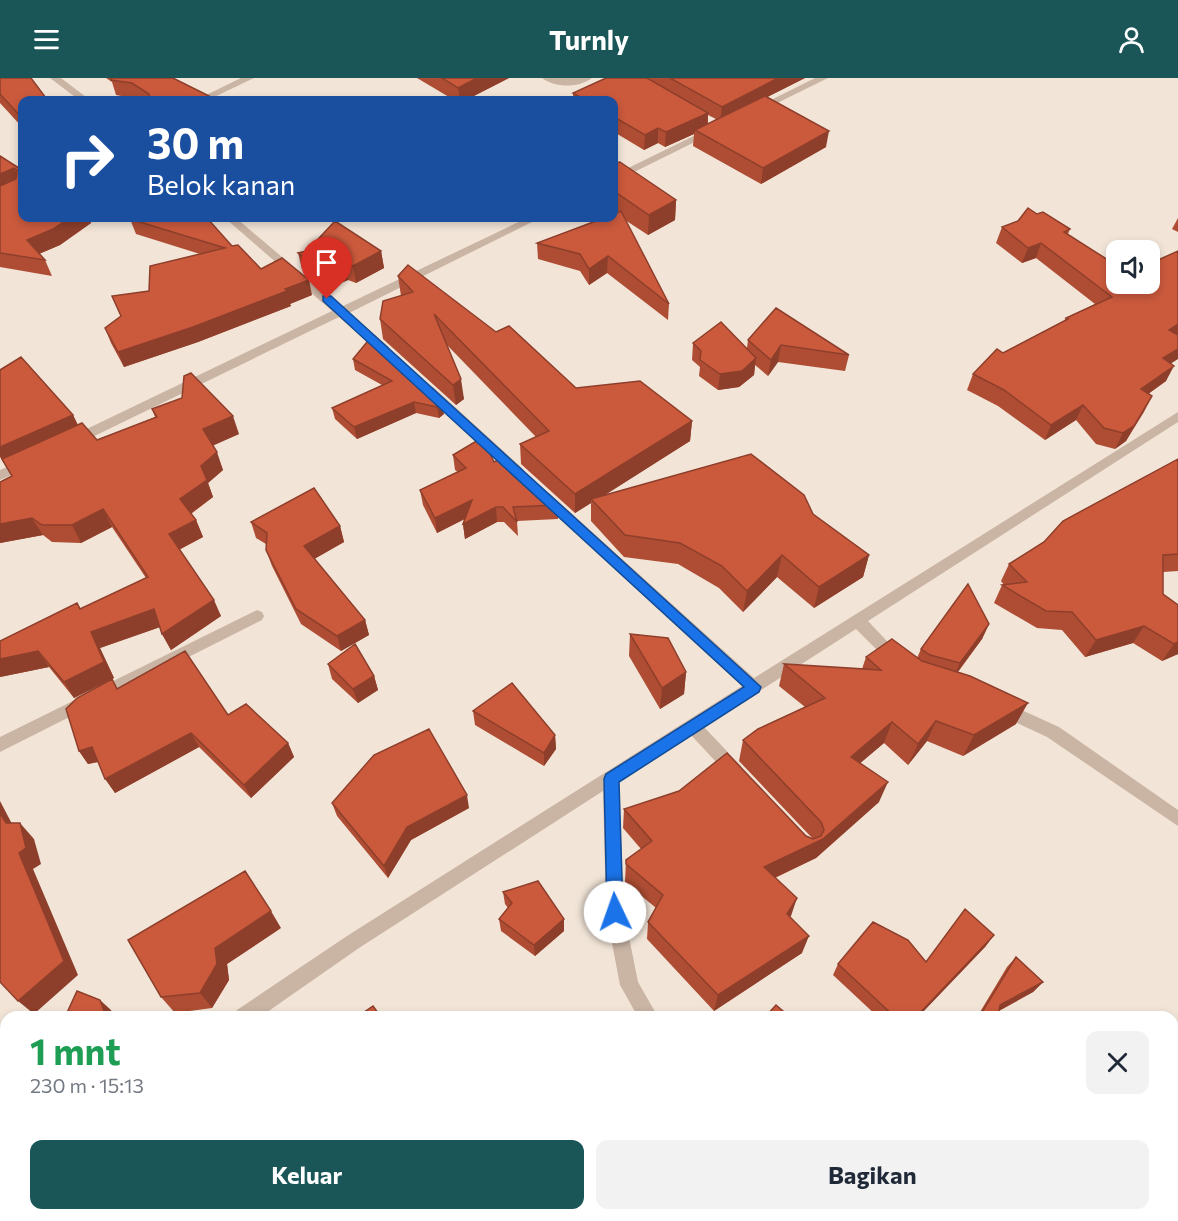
<!DOCTYPE html>
<html lang="id">
<head>
<meta charset="utf-8">
<style>
	:root { --surface:#fff; --page:#f2f2f3; --text:#1f2937; --muted:#747a83; --accent:#1a5658 }
	body { margin:0; font-family:Commissioner,sans-serif; background:var(--page); color:var(--text); height:100vh; display:flex; flex-direction:column; font-size:22px; white-space:nowrap }
	* { box-sizing:border-box; margin:0 }
	p { font-size:20px; color:var(--muted) }
	.icon { flex:none; width:33px; height:33px; fill:none; stroke:currentColor; stroke-width:2; stroke-linecap:round; stroke-linejoin:round }
	.map { position:relative; flex:1; overflow:hidden }
	.details { position:absolute; left:0px; top:933px; width:1179px; height:210px; display:flex; flex-direction:column; background:var(--surface); border-radius:18px 18px 0 0; box-shadow:0 3px 9px #0003 }
	.details>* { flex:none }
	.guide { position:absolute; left:18px; top:18px; width:600px; height:126px; border-radius:12px; box-shadow:0 3px 9px #0003; background:#1a4fa0; color:#fff; overflow:hidden }
	.buttons { position:absolute; left:1106px; top:162px; display:grid; gap:12px }
	.buttons a { display:grid; place-items:center; width:54px; height:54px; border-radius:12px; background:var(--surface); box-shadow:0 3px 9px #0003; font-size:30px }
	.pin { position:absolute; display:grid; place-items:center; width:51px; height:51px; color:#fff; margin:-62px -26px; border-radius:50% 50% 50% 0; rotate:-45deg; box-shadow:0 0 6px #0007 }
	.pin .icon { rotate:45deg }
	.me { position:absolute; width:66px; margin:-33px; rotate:357deg; stroke-linejoin:round; filter:drop-shadow(0 0 4px #0008) }
	.turn { display:flex; align-items:center; gap:21px; height:126px; padding:0 30px; font-size:27px }
	.turn .icon { width:78px; height:78px; stroke-width:2.5 }
	.turn b { display:block; font-size:42px; line-height:51px }
	.round { display:grid; place-items:center; flex:none; width:63px; height:63px; border-radius:12px; background:var(--page) }
	.headline { display:flex; align-items:center; justify-content:space-between; height:102px; padding:0 30px }
	h1 { font-size:36px; font-weight:700; line-height:45px; color:#1e9e55 }
	.primary-button { display:flex; gap:12px; margin-top:auto; padding:12px 30px }
	.primary-button a { flex:1; height:69px; border-radius:12px; background:var(--accent); color:#fff; font-size:24px; font-weight:700; line-height:69px; text-align:center }
	.primary-button a+a { background:var(--page); color:var(--text) }
	header { display:flex; justify-content:space-between; align-items:center; height:78px; padding:0 30px; background:var(--accent); color:#fff; font-size:27px; font-weight:700 }
	.map>svg:first-child { display:block }
</style>
</head>
<body>
<header><svg class="icon" aria-label="menu" viewBox="0 0 24 24"><path d="M4 6h16M4 12h16M4 18h16"/></svg>Turnly<svg class="icon" aria-label="person" viewBox="0 0 24 24"><circle cx="12" cy="8" r="4"/><path d="M4 21q1-7 8-7t8 7"/></svg></header>
<div class="map">
<svg width="1178" height="1143" viewBox="0 0 1178 1143">
	<rect width="100%" height="100%" fill="#f2e5d8"/>
	<g fill="none" stroke-linecap="round" stroke-linejoin="round">
		<path fill="#cab4a3" fill-rule="evenodd" d="M50,0h11l29,22h-11z
			M241,0h13l-46,22h-12z
			M542,0h50c-13,10 -37,10 -50,0z
			M815,0h13l-67,33 -8,-2z
			M708,51l9,2 -103,51v-7z
			M225,140h11l105,89 186,-89h13l-191,95 40,34v6h-8l-42,-36 -261,127h-10l-1,-3 1,-3 264,-127z
			M429,308l4,1 89,81 2,3 -2,3h-10l-87,-81v-6z
			M1178,334v10l-310,199 33,35 3,4 -3,4h-10l-35,-35 -152,98 37,39 2,5 -2,5 -6,2 -6,-2 -38,-41 -72,46 5,131 14,70 20,35h-20l-18,-32 -14,-73 -3,-121 -244,157 -99,69h-25l2,-7 110,-74 395,-250 -203,-187 -2,-3 2,-3h10l205,185z
			M27,380l5,2 2,3 -2,3 -32,14v-10z
			M257,532l5,2 2,4 -2,4 -262,132v-15z
			M1004,624l55,25 119,83v16l-131,-89 -49,-23 -2,-5 2,-5z
			M0,1029l6,3v27l-6,-3z
			M30,1137h42l2,6h-22l-1,-3 -1,3h-22z"/>
	</g>
	<path fill="#af4d34" fill-rule="evenodd" d="M0,0l46,20 1,2h-25v27l-22,-24z
		M106,0h67l44,22h-77l-3,-1 -21,-4 -4,-13z
		M417,0h92l-43,22h-12z
		M606,0h199l-38,19 59,50 -65,37 -68,-38 1,-12 -29,13 -7,-4 -14,7 -30,-18v-32h-41v-7zM708,37l8,4 -8,5z
		M0,78l22,14v48h67l2,5 -31,22 -21,9 6,6 7,16 -52,-9z
		M614,85l62,37 -1,20 -27,15 -23,-15 44,84 -1,16 -61,-47 -18,12 -9,-14 -42,-12 -1,-16 78,-30 -1,-1z
		M1037,136l33,15 -2,5 48,50 62,-33v83l-1,1 -6,29 -5,17 -18,13 4,2 -8,16 -18,29 -11,8 -19,-5 -20,-24 -31,20 -47,-34 -31,-16 6,-16 30,-21 61,-32 2,-3 29,-14 -59,-46 -14,5 -26,-20 6,-16z
		M1178,140v14l-6,-3z
		M130,141l102,27 29,23 51,26 -22,9 1,2 -93,36 -74,25 -13,-24 -6,-15 16,-12 -9,-20 37,-5 51,-37 -64,-20z
		M381,173l3,17 -28,15 -8,-3 -22,9 -24,-20 -4,-16z
		M398,198l98,56 80,56 116,33 -2,20 -87,55 210,18 56,41 -6,22 -49,31 -37,-31 -34,35 -24,-24 -41,-24 -54,-7 -33,-36v-18l-16,10 -54,-49 -1,-20 16,-7 -89,-92 17,54 -8,6 -73,-66 -3,-20 21,-23z
		M371,259l73,77 -5,4 -23,-5 -59,26 -22,-20 -3,-11 50,-23 -27,-15 -2,-11z
		M748,262l101,15 -4,16 -67,-9 -10,14 -13,-11 -1,10 -15,12 -21,3 -19,-14 1,-9 -8,-7 1,-17 54,5z
		M0,292l73,45 5,10 19,15 58,-23 -3,-8 87,25 -26,11 10,25 -15,13 5,14 -22,17 5,6 7,17 -24,13 42,66 -50,34 -9,-16 -2,-7 -60,21 14,30 -2,1 6,10 110,26 60,28 6,14 -43,41 -52,-51 -84,46 -17,-31 -10,2 -9,-13 33,-72 -38,19 -25,-31 -49,10 77,-74 4,6 65,-31 -34,-51 -31,16 -29,-1 -9,-7 -43,8 12,-67 -12,-19z
		M453,377l41,7 64,43v14l-41,2 1,15 -14,-14h-7l-32,17 -2,-15 2,-5 -28,14 -14,-28 -3,-15 38,-18 -3,-2z
		M1178,381v112l-15,1v22l15,60 -16,7 -29,-18 -48,14 -23,-27 -25,-2 -43,-25 8,-18h2l-3,-4 8,-17z
		M251,444l89,4 4,16 -30,17 51,61 4,15 -28,16 -40,-27 -29,-58 -6,-16v-6l-10,-6z
		M989,546l-7,15 -24,33 58,52 -53,32 -36,-15 -19,24 -24,-22 -24,20 19,39 -63,56 -41,20 27,75 -88,58 -67,-72 1,-17 8,-14 -31,-26 1,-22 15,-11 -18,-21 1,-19 182,27 7,3 -74,-78 4,-21 62,-33 -26,-21 5,-22 78,5 4,-12 51,1 4,-9z
		M630,556l56,38 -2,22 -24,15 -31,-53z
		M328,586l46,12 4,14 -20,13 -26,-24z
		M473,633l82,24 1,14 -12,17 -69,-41z
		M332,725l137,5 -58,32 -23,38 -51,-62z
		M503,814l61,27v12l-29,25 -34,-25 -2,-12 9,-11 -3,-4z
		M281,850l-54,36 2,16 -17,28 -37,5 -14,-16z
		M994,857l-9,12 -67,70h-40l-45,-42 5,-11 88,-2z
		M1016,879l27,25 -10,10 -34,19 -1,6h-21l30,-50z
		M658,1137h68v6h-63z
		M829,1137h22l-6,6h-11z"/>
	<path fill="#8e3f2b" d="M477,0h32l-43,22h-6l-2,-12z
		M778,0h27l-85,43 2,-14z
		M708,35l-1,15 -12,2 -1,4 -29,13 1,-15z
		M658,50v15l-14,7 1,-15z
		M829,53l-3,16 -65,37 2,-16z
		M14,90l7,16 -21,9v-19z
		M676,122l-1,20 -27,15 1,-20z
		M69,140h20l2,5 -31,22 -26,11 -7,-16z
		M1041,165l-5,15 -14,5 6,-15z
		M381,173l3,17 -28,15 -3,-17z
		M608,178l-1,17 -18,12v-16z
		M345,185l3,17 -22,9 -4,-17z
		M309,202l3,15 -22,9 1,2 -93,36 -74,25 -6,-15z
		M1178,246v10l-17,11 8,-15z
		M781,267l-3,17 -10,14 3,-16z
		M1178,271v10l-23,15 8,-16z
		M756,280l-2,17 -15,12 -21,3 2,-16z
		M1174,288l-8,15 -33,24 8,-16z
		M461,301l3,20 -8,6 -3,-20z
		M1152,318l-26,45 -11,8 8,-16z
		M414,324l2,11 -59,26 -3,-12z
		M442,325l2,11 -5,4 -2,-11z
		M1083,327l-7,15 -31,20 6,-15z
		M73,337l7,15 -75,34 -5,-8v-9z
		M233,338l6,18 -29,13 -7,-18z
		M692,343l-2,20 -96,61 -3,-3v4l-16,10v-19z
		M217,374l6,18 -15,13 5,14 -26,19 -7,-17 21,-33z
		M472,422l2,14 -37,19 -2,-15z
		M496,429l1,15 -32,17 -2,-15z
		M103,431l9,18 -31,16 -9,-18z
		M32,440l11,17 -43,8v-19z
		M196,442l7,17 -27,14 -7,-17z
		M340,448l4,16 -35,20 -5,-16z
		M782,477l-5,22 -34,35 4,-21z
		M869,477l-6,22 -49,31 5,-21z
		M214,522l7,16 -50,34 -9,-16z
		M154,531l9,17 -63,22 14,30 -40,20 -10,-16 27,-50z
		M365,542l4,15 -28,16 -4,-15z
		M989,546l-7,15 -29,39 7,-15z
		M1144,548l-11,17 -48,14 11,-17z
		M1178,564v12l-16,7 12,-17z
		M38,573l11,16 -49,10v-18z
		M686,594l-2,22 -24,15 2,-21z
		M374,598l4,14 -20,13 -5,-14z
		M1028,625l-12,21 -53,32 11,-21z
		M936,643l-9,20 -19,24 10,-21z
		M892,644l-8,21 -40,34 7,-20z
		M191,655l8,14 -84,46 -10,-14z
		M555,657l1,14 -12,17v-13z
		M288,665l6,14 -43,41 -7,-13z
		M92,669l10,14 -14,3 -9,-13z
		M888,704l-9,20 -63,56 -57,27 5,-18 59,-28z
		M467,717l2,13 -58,32 -23,38 -4,-12 23,-39z
		M0,723l20,38 -14,-16 -6,-10z
		M20,745l14,16 7,25 -8,5 45,106 -44,39 -16,-13z
		M797,820l-6,18 -10,15 6,-17z
		M271,833l10,17 -54,36 2,16 -17,28 -12,-15 15,-45z
		M564,841v12l-29,25 -1,-11z
		M994,857l-9,12 -67,70h-2z
		M809,858l-7,17 -88,58 4,-16z
		M1043,904l-10,10 -42,23 9,-10z
		M100,922l11,10 2,7h-7z
		M355,1137h17l-6,6h-18z"/>
	<path fill="#cb5a3d" stroke="#8e3f2b" stroke-width="1.5" d="M0,0h31l15,20 -1,2h-23v18l-22,-24z
		M111,0h62l44,22h-66l-2,-6 -17,-11 -21,-3z
		M442,0h35l-19,10z
		M606,0h41l61,35 -42,19 -8,-4 -13,7 -31,-18v-17h-29l-12,-7z
		M670,0h108l-56,29z
		M765,18l64,35 -66,37 -68,-38z
		M0,78l22,14v48h47l-16,11 -26,11 18,20 -45,-7v-67l16,-7 1,-9 -3,-2 -14,6z
		M620,84l56,38 -27,15 -35,-24v-28z
		M1028,130l9,6 6,-2 27,17 -6,3 52,33v19h33v-20l29,-13v73l-9,6 9,5v14l-15,9 11,8 -33,23 11,7 -18,30 -11,7 -19,-5 -21,-23 -32,20 -47,-35 -31,-16 24,-25 6,4 65,-34 -2,-1 46,-21 -71,-54 -13,5 -26,-21 16,-6z
		M621,133l48,93 -61,-48 -19,13 -9,-15 -43,-11 67,-25h10v-4z
		M133,140h74l25,28 6,-1 23,24 21,-11 27,22 -24,9 2,2 -94,36 -75,25 -13,-24 16,-12 -9,-20 37,-5 1,-25 75,-18 -95,-29z
		M335,143l46,30 -28,15 -8,-3 -23,9 -24,-19 9,-2z
		M408,187l88,67 13,-6 67,62 64,-7 52,40 -117,73 -55,-50 29,-13 -115,-117 27,65 -8,6 -73,-66 3,-18 30,-9 -15,-16z
		M776,230l73,47 -68,-10 -10,15 -23,-20z
		M721,244l35,36 -14,13 -22,3 -20,-14 1,-9 -8,-8z
		M371,259l71,66 -5,4 -23,-5 -60,25 -22,-19 60,-27 -39,-22z
		M21,279l52,58 -73,32v-77z
		M191,295l42,43 -30,13 14,23 -16,14 6,14 -27,19 16,21 -27,14 45,66 -52,34 -8,-25 -63,23 13,30 -40,20 -26,-31 -38,8v-18l77,-38 3,6 68,-32 -45,-68 -31,16h-30l-10,-7 -32,6v-42l12,-6 -10,-17 80,-36 15,17 60,-23 -5,-8 30,-11 2,-22z
		M483,359l11,25 11,-5 53,48 -45,2 4,15 -14,-15h-7l-33,17 9,-24 -37,18 -15,-28 46,-22 -13,-13z
		M751,376l53,41 9,19 56,41 -50,32 -37,-32 -35,36 -25,-25 -42,-23 -55,-8 -34,-36z
		M1178,381v95l-15,1v39l15,11v37l-4,2 -30,-18 -48,14 -24,-28 -26,-1 -44,-26 25,-3 -18,-18 35,-22 19,-21z
		M314,410l26,38 -36,20 61,74 -28,16 -41,-27 -30,-59 1,-17 -16,-11z
		M968,506l21,40 -29,39 -30,-8 -9,-6z
		M630,556l38,4 18,34 -24,16z
		M892,561l30,22 48,15 58,27 -54,32 -38,-14 -18,23 -26,-22 -41,35 37,25 -65,57 -59,28 33,31 -10,16 22,22 -91,59 -70,-73 15,-27 -37,-31v-4l26,-19 -28,-32 55,-18 48,-38 79,83 7,3 8,-3 3,-6 -3,-8 -78,-82 15,-11 67,-31 -41,-34 97,6 -15,-13z
		M355,566l19,32 -21,13 -25,-25z
		M185,573l43,64 18,-11 42,39 -44,42 -53,-52 -86,46 -13,-32 -13,4 -13,-42 11,-11 35,-19 5,10z
		M512,605l43,52 -11,18 -71,-42z
		M429,651l38,66 -60,32 -23,39 -52,-63 42,-48z
		M0,735l6,10h14l6,25 -7,5 45,108 -46,40 -18,-19z
		M245,793l26,40 -56,37 2,16 -17,29 -39,4 -33,-57z
		M538,803l26,38 -30,26 -35,-26 13,-16 -9,-11z
		M965,831l29,26 -78,82h-21l-57,-53 35,-42 35,18 18,22z
		M1016,879l27,25 -43,23 -2,12h-19z
		M77,913l23,9 6,17h-41z
		M776,927l14,12h-25z
		M373,928l8,11h-24z
		M232,1137h123l-7,6h-114z
		M665,1137h61v6h-56z
		M843,1137h8l-5,5z"/>
	<path fill="#1a73e8" stroke="#114b97" stroke-width="1.5" d="M323,218h8l430,391 -2,5 -140,90 4,130 -3,5 -5,2 -6,-2 -2,-5 -3,-133 2,-5 138,-87 -421,-386z"/>
</svg>
<div class="buttons">
<a><svg class="icon" aria-label="sound" viewBox="0 0 24 24"><path d="M4 9h4l5-4v14l-5-4H4zM17 9q2 3 0 6"/></svg></a>
</div>
<div class="pin" style="left:327px;top:221px;background:#d93025"><svg class="icon" aria-label="arrive" viewBox="0 0 24 24"><path d="M6 21V4h12l-3 4 3 4H6"/></svg></div>
<svg class="me" style="left:615px;top:834px" viewBox="-20 -20 40 40"><circle r="19" fill="#fff"/><path d="M0-13L10 11 0 6-10 11z" fill="#1a73e8"/></svg>
<div class="guide">
<div class="turn"><svg class="icon" aria-label="right" viewBox="0 0 24 24"><path d="M7 20v-9h11M14 6l5 5-5 5"/></svg><div><b>30 m</b>Belok kanan</div></div>
</div>
<section class="details">
<div class="headline"><div><h1>1 mnt</h1><p>230 m · 15:13</p></div><a class="round"><svg class="icon" aria-label="close" viewBox="0 0 24 24"><path d="M6 6l12 12M18 6L6 18"/></svg></a></div>
<div class="primary-button"><a>Keluar</a><a>Bagikan</a></div>
</section>
</div>
</body>
</html>
